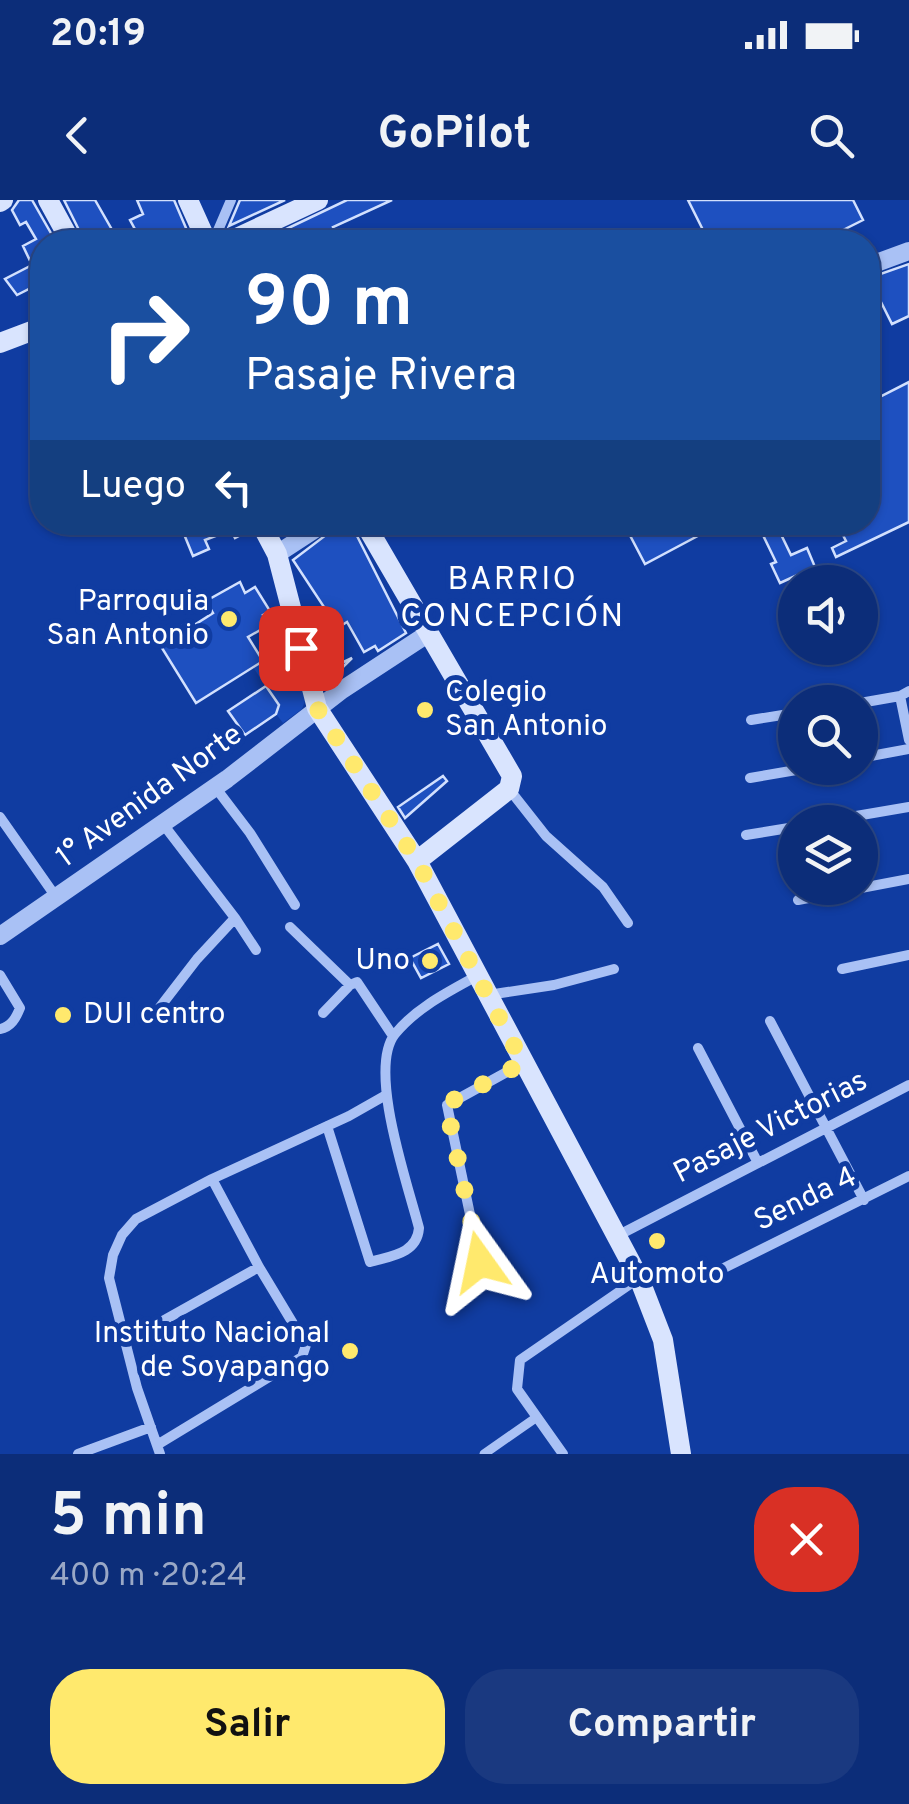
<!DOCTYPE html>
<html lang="es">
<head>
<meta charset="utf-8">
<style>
	:root { --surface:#0c2d79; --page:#1a3980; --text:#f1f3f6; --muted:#9aa8c6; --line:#2c498a; --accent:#ffe96d }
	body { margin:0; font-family:Overpass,sans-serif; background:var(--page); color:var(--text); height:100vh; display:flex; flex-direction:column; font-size:38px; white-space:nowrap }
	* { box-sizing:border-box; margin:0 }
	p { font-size:32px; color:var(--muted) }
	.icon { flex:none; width:55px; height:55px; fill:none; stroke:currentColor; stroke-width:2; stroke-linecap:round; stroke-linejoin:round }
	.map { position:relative; height:1254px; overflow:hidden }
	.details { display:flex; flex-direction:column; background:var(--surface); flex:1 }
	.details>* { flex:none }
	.top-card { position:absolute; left:30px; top:30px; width:850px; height:305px; border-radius:40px; box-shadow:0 2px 8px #0004,0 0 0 2px var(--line); background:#1a4fa0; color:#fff; overflow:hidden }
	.buttons { position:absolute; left:778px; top:365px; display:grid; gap:20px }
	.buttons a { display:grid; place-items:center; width:100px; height:100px; border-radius:50%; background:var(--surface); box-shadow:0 2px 8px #0004,0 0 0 2px var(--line); font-size:50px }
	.pin { position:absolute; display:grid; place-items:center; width:85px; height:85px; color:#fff; margin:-42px; border-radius:20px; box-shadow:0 5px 15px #0006 }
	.me { position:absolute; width:110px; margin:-55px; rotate:348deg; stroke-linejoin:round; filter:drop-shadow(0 0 8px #0008) }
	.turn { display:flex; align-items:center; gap:35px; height:210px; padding:0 50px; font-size:45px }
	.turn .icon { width:130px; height:130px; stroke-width:2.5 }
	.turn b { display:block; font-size:70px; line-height:85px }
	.then { display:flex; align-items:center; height:95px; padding:0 50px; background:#0003; gap:20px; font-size:38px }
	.round { display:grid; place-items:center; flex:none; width:105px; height:105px; border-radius:40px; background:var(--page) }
	.summary { display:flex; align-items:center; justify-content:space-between; height:170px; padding:0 50px }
	h1 { font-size:60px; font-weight:700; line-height:75px }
	.action { display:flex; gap:20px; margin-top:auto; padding:20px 50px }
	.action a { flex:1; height:115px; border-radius:40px; background:var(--accent); color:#111; font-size:40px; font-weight:700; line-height:115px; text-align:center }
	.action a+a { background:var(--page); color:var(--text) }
	.status { display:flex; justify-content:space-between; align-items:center; height:70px; padding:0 50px; background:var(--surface); direction:ltr }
	.status svg { height:28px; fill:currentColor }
	header { display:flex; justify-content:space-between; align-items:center; height:130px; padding:0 50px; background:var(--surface); font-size:45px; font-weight:700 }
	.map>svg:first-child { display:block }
</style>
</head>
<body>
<div class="status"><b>20:19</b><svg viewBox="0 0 49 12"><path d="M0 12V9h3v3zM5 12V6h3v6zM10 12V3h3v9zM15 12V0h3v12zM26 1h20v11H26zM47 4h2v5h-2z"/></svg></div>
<header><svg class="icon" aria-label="back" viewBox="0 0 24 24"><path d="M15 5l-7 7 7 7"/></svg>GoPilot<svg class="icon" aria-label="search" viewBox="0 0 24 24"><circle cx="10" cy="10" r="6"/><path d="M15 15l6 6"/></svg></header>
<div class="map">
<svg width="909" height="1254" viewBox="0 0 909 1254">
	<rect width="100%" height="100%" fill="#103ca1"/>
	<path fill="#184bbb" d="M291,443l14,58 -3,8 -19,14 -7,-9 2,-9 -25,-38z"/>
	<path fill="#1e50c0" stroke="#d2e0fe" stroke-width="2.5" d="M19,0h13l24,42h-14v50l-9,4 -4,-7 -12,6 -12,-16 27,-14 -9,-19 13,-7 -10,-17 -6,3 -8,-15z
		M64,0h31l24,42h-34z
		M137,0h37l18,42h-50l-12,-22 13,-6z
		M240,0h45l-56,26z
		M347,0h45l-59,27 2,4 -11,5 -2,-5 -19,10 -3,-6 -15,7h-26z
		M688,0h165l10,20 -44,22h-110z
		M909,64v52l-17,8 -23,-46z
		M909,182v140l-73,35 -4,-9 14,-7 -10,-19h32v-119z
		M179,322h67l2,9 -13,7 -4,-8 -26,10 4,9 -16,7z
		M343,322l8,2 55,109 -28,18 -3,-5 -11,6 -17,-30 -22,14 10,30 17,-8 -22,22 -6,-3 -13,-58 15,-9 -33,-50z
		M623,322h101l-79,42z
		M776,324l15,31 16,-7 8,19 -35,16 -9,-19 5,-2 -15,-31z
		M240,382l5,11 10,-6 15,24 -7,4 6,10 -21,12 15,24 -67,42 -39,-63 28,-16 3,5 25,-16 -7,-12z
		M266,486l13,19 -3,9 -31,21 -17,-24z
		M443,576l4,5 -42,37 -7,-11z
		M438,744l11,20 -28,14 -11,-20z"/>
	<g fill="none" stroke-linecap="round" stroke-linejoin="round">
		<path stroke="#a9c1f5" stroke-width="9" d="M484,1254l53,-37"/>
		<path stroke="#a9c1f5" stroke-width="10" d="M213,42l18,-42
			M909,491l-9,5 9,44
			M860,503l40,-7
			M751,520l44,-7
			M860,558l49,-9
			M750,578l58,-10
			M215,587l35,46 45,72
			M509,589l37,47 57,51 25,36
			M0,617l56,80
			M821,622l88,-15
			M163,624l72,94 21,32
			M746,635l49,-8
			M798,700l111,-21
			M290,727l60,58
			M842,769l67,-14
			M0,775l20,33c-4,10 -9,19 -20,21
			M488,795l66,-10 60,-16
			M160,807l37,-48 38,-41
			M323,813l27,-28 7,-3 36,54
			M770,821l94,179
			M698,848l60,115
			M327,926l43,136c20,-6 47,-8 49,-34 -11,-43 -52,-159 -24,-194 21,-26 53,-42 82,-58
			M617,1036l292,-151
			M480,1062l-33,-157 76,-42
			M724,1068l185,-92
			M125,1142l134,-75
			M157,1245l145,-88 4,-12 -47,-78 -47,-88
			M78,1254l73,-27
			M160,1254l-23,-66 -28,-110 4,-23 9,-20 14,-16 76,-40 137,-63 37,-21
			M563,1254l-46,-65 3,-29 119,-82"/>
		<path stroke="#a9c1f5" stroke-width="18" d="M868,66l41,-15
			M277,354l49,-32
			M0,736l227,-157 115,-89 87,-57"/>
		<path stroke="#d9e4fe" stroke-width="20" d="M48,0l23,42
			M188,0l19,42
			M0,2l3,-2
			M228,42l90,-42
			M0,143l42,-16
			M260,322l17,32 40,154 100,153 222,417 24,62 18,114
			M364,322l148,254 -3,13 -92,72"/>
	</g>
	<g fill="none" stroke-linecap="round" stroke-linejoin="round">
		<path stroke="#ffe96d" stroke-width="18" stroke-dasharray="0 32.4" d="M301,448l16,60 100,153 106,202 -77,41 34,158"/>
	</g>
	<g fill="#ffe96d" stroke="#103ca1" stroke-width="4">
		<circle cx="229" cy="419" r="10"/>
		<circle cx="425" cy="510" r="10"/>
		<circle cx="430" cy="761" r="10"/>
		<circle cx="63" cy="815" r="10"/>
		<circle cx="657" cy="1041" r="10"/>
		<circle cx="350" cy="1151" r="10"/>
	</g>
	<g text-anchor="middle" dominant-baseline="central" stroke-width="10" stroke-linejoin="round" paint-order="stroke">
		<g font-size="30" fill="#fff" stroke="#103ca1" text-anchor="end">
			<text x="209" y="402">Parroquia<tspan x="209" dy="34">San Antonio</tspan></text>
			<text x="445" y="493" text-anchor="start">Colegio<tspan x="445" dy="34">San Antonio</tspan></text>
			<text x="410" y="761">Uno</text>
			<text x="83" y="815" text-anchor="start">DUI centro</text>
			<text x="657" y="1075" text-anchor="middle">Automoto</text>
			<text x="330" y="1134">Instituto Nacional<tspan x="330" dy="34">de Soyapango</tspan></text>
		</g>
		<g font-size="30" fill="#fff" stroke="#103ca1">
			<text transform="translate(150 597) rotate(-36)">1° Avenida Norte</text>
			<text transform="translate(771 928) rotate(-27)">Pasaje Victorias</text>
			<text transform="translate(806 1000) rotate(-26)">Senda 4</text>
		</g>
		<g font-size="32" letter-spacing="2.5" fill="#fff" stroke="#103ca1">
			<text x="513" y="381">BARRIO<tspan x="513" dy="37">CONCEPCIÓN</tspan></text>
		</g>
	</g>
</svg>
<div class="buttons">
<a><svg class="icon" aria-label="sound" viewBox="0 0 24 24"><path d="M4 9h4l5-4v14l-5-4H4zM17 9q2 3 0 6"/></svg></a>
<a><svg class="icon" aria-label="search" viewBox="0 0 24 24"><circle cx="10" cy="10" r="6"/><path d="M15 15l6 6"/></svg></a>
<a><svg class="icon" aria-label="layers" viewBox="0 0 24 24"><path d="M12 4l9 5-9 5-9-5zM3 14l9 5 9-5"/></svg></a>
</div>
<div class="pin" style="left:301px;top:448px;background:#d93025"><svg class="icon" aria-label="arrive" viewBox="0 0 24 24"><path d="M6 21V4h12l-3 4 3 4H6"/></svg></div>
<svg class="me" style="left:480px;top:1062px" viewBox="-20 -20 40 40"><path d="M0-17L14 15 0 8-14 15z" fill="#ffe96d" stroke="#fff" stroke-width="4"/></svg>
<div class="top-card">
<div class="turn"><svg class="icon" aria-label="right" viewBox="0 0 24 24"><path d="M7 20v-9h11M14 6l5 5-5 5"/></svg><div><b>90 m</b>Pasaje Rivera</div></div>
<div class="then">Luego<svg class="icon" aria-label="left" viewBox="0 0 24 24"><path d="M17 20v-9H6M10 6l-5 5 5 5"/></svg></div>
</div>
</div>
<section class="details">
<div class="summary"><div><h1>5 min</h1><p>400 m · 20:24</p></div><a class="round" style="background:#d93025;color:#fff"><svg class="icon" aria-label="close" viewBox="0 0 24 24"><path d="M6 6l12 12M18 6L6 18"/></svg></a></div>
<div class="action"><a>Salir</a><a>Compartir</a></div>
</section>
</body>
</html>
